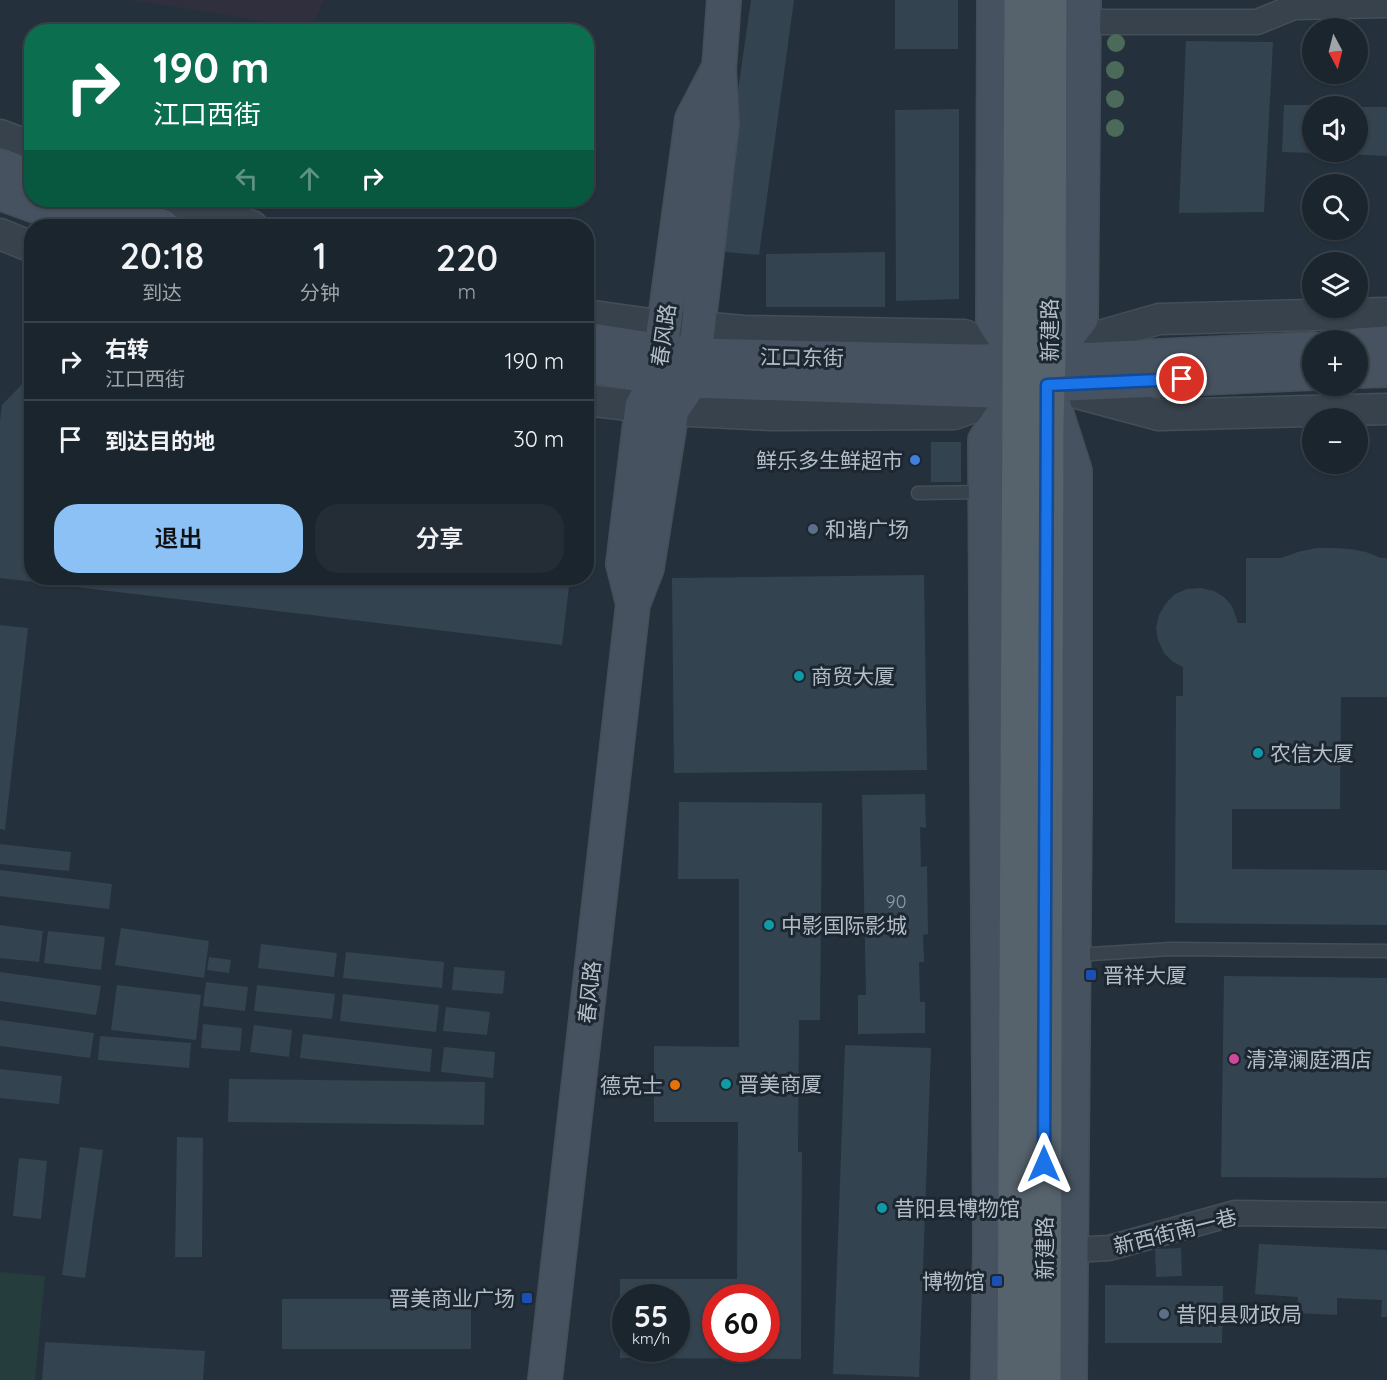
<!DOCTYPE html>
<html lang="zh">
<head>
<meta charset="utf-8">
<style>
	:root { --surface:#1b252d; --page:#242d35; --text:#f1f3f6; --muted:#a0a5aa; --line:#394249; --accent:#8bc1f5 }
	body { margin:0; font-family:Quicksand,"Noto Sans SC",sans-serif; background:var(--page); color:var(--text); height:100vh; display:flex; flex-direction:column; font-size:22px; white-space:nowrap }
	* { box-sizing:border-box; margin:0 }
	p { font-size:20px; color:var(--muted) }
	.icon { flex:none; width:33px; height:33px; fill:none; stroke:currentColor; stroke-width:2; stroke-linecap:round; stroke-linejoin:round }
	.map { position:relative; flex:1; overflow:hidden }
	.side { position:absolute; left:24px; top:219px; width:570px; height:366px; display:flex; flex-direction:column; background:var(--surface); border-radius:24px; box-shadow:0 2px 4px #0004,0 0 0 2px var(--line) }
	.side>* { flex:none }
	.hud { position:absolute; left:24px; top:24px; width:570px; height:183px; border-radius:24px; box-shadow:0 2px 4px #0004,0 0 0 2px var(--line); background:#0b6e4f; color:#fff; overflow:hidden }
	.needle { width:39px; rotate:173deg }
	.fabs { position:absolute; left:1302px; top:18px; display:grid; gap:12px }
	.fabs a { display:grid; place-items:center; width:66px; height:66px; border-radius:50%; background:var(--surface); box-shadow:0 2px 4px #0004,0 0 0 2px var(--line); font-size:30px }
	.speed { position:absolute; left:612px; top:1284px; display:flex; gap:12px; font-size:30px; font-weight:700; text-align:center }
	.speed>* { display:grid; place-content:center; width:78px; height:78px; border-radius:50%; background:var(--surface); box-shadow:0 2px 4px #0004,0 0 0 2px var(--line); line-height:1 }
	.speed small { font-size:15px; font-weight:400 }
	.speed .limit { border:9px solid #d22; background:#fff; color:#111 }
	.pin { position:absolute; display:grid; place-items:center; width:51px; height:51px; color:#fff; margin:-26px; border:3px solid #fff; border-radius:50%; box-shadow:0 2px 6px #0007 }
	.me { position:absolute; width:66px; margin:-33px; rotate:0deg; stroke-linejoin:round; filter:drop-shadow(0 0 4px #0008) }
	.turn { display:flex; align-items:center; gap:21px; height:126px; padding:0 30px; font-size:27px }
	.turn .icon { width:78px; height:78px; stroke-width:2.5 }
	.turn b { display:block; font-size:42px; line-height:51px }
	.lanes { display:flex; align-items:center; height:57px; padding:0 30px; background:#0003; justify-content:center; gap:30px; direction:ltr }
	.lanes .off { opacity:.35 }
	.eta { display:flex; justify-content:space-evenly; align-items:center; height:102px; text-align:center }
	.eta b { font-size:36px; font-weight:600; line-height:42px }
	.primary-button { display:flex; gap:12px; margin-top:auto; padding:12px 30px }
	.primary-button a { flex:1; height:69px; border-radius:24px; background:var(--accent); color:#111; font-size:24px; font-weight:600; line-height:69px; text-align:center }
	.primary-button a+a { background:var(--page); color:var(--text) }
	ul { padding:0; list-style:none }
	li { display:flex; align-items:center; gap:18px; height:78px; padding:0 30px; border-top:2px solid var(--line) }
	li div { flex:1 }
	li b { display:block; font-size:22px }
	li em { font-style:normal }
	.map>svg:first-child { display:block }
</style>
</head>
<body>
<div class="map">
<svg width="1387" height="1380" viewBox="0 0 1387 1380">
	<rect width="100%" height="100%" fill="#24313c"/>
	<path fill="#2f2f3d" d="M132,0h192l-13,29z"/>
	<path fill="#263d3d" d="M0,1272l45,4 -10,104h-35z"/>
	<path fill="#334350" fill-rule="evenodd" d="M751,0h43l-35,255 -44,-4z
		M895,0h63v49h-63z
		M1186,41l87,1 -9,170 -85,1z
		M1284,105h28v48l-30,-1z
		M1358,107h29v49l-67,-3v-1h38z
		M959,109v190l-63,2 -1,-191z
		M885,252v55h-119v-53z
		M29,377h3v201h538l-8,67 -562,-67v-158l2,-15z
		M931,442h30v40h-30z
		M1316,548h18l16,1 16,3 15,6h6v139h-46l-1,112h-108v60l155,1v55l-212,-2 1,-227h7v-29l-10,-5 -9,-9 -6,-13 -2,-12 3,-13 7,-12 9,-9 12,-5 14,-1 13,3 10,6 8,9 6,17h8v-65h35l17,-6z
		M924,575l3,195 -253,3 -2,-195z
		M0,625l28,3 -23,202 -5,-1z
		M925,794l1,34 -6,-1 1,40 6,-1 1,68 -5,1 1,27h-5l1,40h5v31l-67,1v-39h8l-4,-200z
		M679,802l143,1 -2,217h-21l-1,132h4l-1,207 -181,-1v-79h117l1,-157h-84v-76l85,1v-168h-61zM626,1298h50v50h-50zM716,1298h50v50h-50z
		M0,844l71,8 -2,19 -69,-7z
		M0,870l112,14 -3,25 -109,-13z
		M0,925l43,6 -4,31 -39,-4z
		M121,928l88,13 -5,37 -89,-13z
		M48,931l57,6 -4,33 -57,-7z
		M261,944l76,9 -3,24 -76,-9z
		M346,952l98,10 -2,26 -99,-10z
		M209,957l22,3 -2,13 -22,-3z
		M454,967l51,4 -2,23 -51,-4z
		M0,972l101,14 -5,29 -96,-14z
		M1224,976l163,2v200l-166,-1z
		M206,982l42,5 -3,24 -42,-5z
		M117,985l84,10 -5,45 -85,-10z
		M257,985l78,9 -3,25 -78,-8z
		M343,994l96,11 -3,27 -96,-11z
		M446,1007l44,5 -3,23 -44,-4z
		M0,1020l94,13 -4,25 -90,-12z
		M203,1024l39,4 -2,23 -39,-3z
		M254,1025l38,5 -3,27 -39,-5z
		M303,1034l129,15 -2,23 -130,-14z
		M100,1036l91,7 -2,25 -91,-8z
		M845,1045l86,3 -12,329 -86,-3z
		M444,1047l51,5 -2,26 -52,-6z
		M0,1069l62,7 -3,28 -59,-6z
		M229,1079l256,3 -1,43 -256,-3z
		M177,1137l26,1 -1,119h-27z
		M80,1147l23,3 -18,128 -23,-3z
		M19,1158l28,3 -6,58 -28,-3z
		M1259,1244l128,6v67h-6l1,-17 -45,-2v17l-40,-2 1,-16 -43,-3z
		M1181,1248l1,28 -26,1 -1,-28z
		M1105,1285l118,1 -1,57h-117z
		M282,1299h189v50h-189z
		M45,1342l160,9 -2,29h-161z"/>
	<g fill="none" stroke-linecap="round" stroke-linejoin="round">
		<defs>
			<path id="service" d="M918,493l67,-1
				M1075,955l96,-6 216,2"/>
			<path id="minor" d="M1084,22h173l37,-15 93,-2
				M1072,1250l37,-2 126,-35 152,2"/>
			<path id="tertiary" d="M0,135l32,12
				M175,200l77,26
				M0,234l32,13
				M586,315l79,11 34,1 45,4 220,4 55,25
				M1049,360l47,-23 63,-18 228,-6
				M1062,389l97,26 228,-6
				M586,400l86,10 99,5 183,-1 57,-20"/>
			<path id="secondary" d="M994,0l-1,320 26,40
				M0,165l32,12
				M0,193l91,33
				M90,200l72,26
				M586,339l75,12 35,4 278,6 122,-2 216,-10
				M1358,345l29,-2
				M1049,360l32,-41 3,-319
				M586,365l71,13 35,3 326,11 30,-7 264,-12
				M1358,371l29,-1
				M1050,393l25,78v323l-5,586
				M633,604l-10,-40 19,-158 15,-28 35,-259 26,-50
				M545,1380l88,-776 14,-36 25,-158 20,-29 30,-258 -3,-54 5,-69
				M988,1380l2,-135 -5,-805 33,-48"/>
			<path id="primary" d="M1014,1380l7,-1380
				M1044,1380l3,-959 2,-61 1,-360"/>
		</defs>
		<use href="#service" stroke="#444e58" stroke-width="15"/>
		<use href="#minor" stroke="#444e58" stroke-width="27"/>
		<use href="#tertiary" stroke="#444e58" stroke-width="33"/>
		<use href="#secondary" stroke="#444e58" stroke-width="36"/>
		<use href="#primary" stroke="#444e58" stroke-width="36"/>
		<use href="#service" stroke="#38424c" stroke-width="12"/>
		<use href="#minor" stroke="#38424c" stroke-width="24"/>
		<use href="#tertiary" stroke="#38424c" stroke-width="30"/>
		<use href="#secondary" stroke="#46525f" stroke-width="33"/>
		<use href="#primary" stroke="#56626c" stroke-width="33"/>
	</g>
	<g fill="#4b6a59">
		<circle cx="1116" cy="43" r="9"/>
		<circle cx="1115" cy="70" r="9"/>
		<circle cx="1115" cy="99" r="9"/>
		<circle cx="1115" cy="128" r="9"/>
	</g>
	<g fill="none" stroke-linecap="round" stroke-linejoin="round">
		<defs>
			<path id="route" d="M1044,1164l3,-779 135,-6"/>
		</defs>
		<use href="#route" stroke="#114b97" stroke-width="15"/>
		<use href="#route" stroke="#1a73e8" stroke-width="10"/>
	</g>
	<circle fill="#3f7fe0" stroke="#1d2731" stroke-width="2" cx="915" cy="460" r="6"/>
	<g fill="#5c6f8a" stroke="#1d2731" stroke-width="2">
		<circle cx="813" cy="529" r="6"/>
		<circle cx="1164" cy="1314" r="6"/>
	</g>
	<g fill="#0f9aa8" stroke="#1d2731" stroke-width="2">
		<circle cx="799" cy="676" r="6"/>
		<circle cx="1258" cy="753" r="6"/>
		<circle cx="769" cy="925" r="6"/>
		<circle cx="726" cy="1084" r="6"/>
		<circle cx="882" cy="1208" r="6"/>
	</g>
	<g fill="#1a4fb4" stroke="#1d2731" stroke-width="2">
		<rect x="1085" y="969" width="12" height="12" rx="3"/>
		<rect x="991" y="1275" width="12" height="12" rx="3"/>
		<rect x="521" y="1292" width="12" height="12" rx="3"/>
	</g>
	<circle fill="#d1479c" stroke="#1d2731" stroke-width="2" cx="1234" cy="1059" r="6"/>
	<circle fill="#e8710a" stroke="#1d2731" stroke-width="2" cx="675" cy="1085" r="6"/>
	<g text-anchor="middle" dominant-baseline="central" stroke-width="6" stroke-linejoin="round" paint-order="stroke">
		<g font-size="18" fill="#929da8">
			<text x="896" y="901">90</text>
		</g>
		<g font-size="21" fill="#b3bdc7" stroke="#1d2731">
			<text transform="translate(1049 330) rotate(-90)">新建路</text>
			<text transform="translate(663 335) rotate(-82)">春风路</text>
			<text transform="translate(802 357) rotate(1)">江口东街</text>
			<text transform="translate(589 992) rotate(-84)">春风路</text>
			<text transform="translate(1175 1231) rotate(-14)">新西街南一巷</text>
			<text transform="translate(1044 1248) rotate(-90)">新建路</text>
		</g>
		<g font-size="21" fill="#b3bdc7" stroke="#1d2731" text-anchor="start">
			<text x="903" y="460" text-anchor="end">鲜乐多生鲜超市</text>
			<text x="825" y="529">和谐广场</text>
			<text x="811" y="676">商贸大厦</text>
			<text x="1270" y="753">农信大厦</text>
			<text x="781" y="925">中影国际影城</text>
			<text x="1103" y="975">晋祥大厦</text>
			<text x="1246" y="1059">清漳澜庭酒店</text>
			<text x="738" y="1084">晋美商厦</text>
			<text x="663" y="1085" text-anchor="end">德克士</text>
			<text x="894" y="1208">昔阳县博物馆</text>
			<text x="985" y="1281" text-anchor="end">博物馆</text>
			<text x="515" y="1298" text-anchor="end">晋美商业广场</text>
			<text x="1176" y="1314">昔阳县财政局</text>
		</g>
	</g>
</svg>
<div class="fabs">
<a><svg class="needle" viewBox="-14 -14 28 28"><path d="M0-13l5 13h-10z" fill="#e53935"/><path d="M0 13l5-13h-10z" fill="#a0a5aa"/></svg></a>
<a><svg class="icon" aria-label="sound" viewBox="0 0 24 24"><path d="M4 9h4l5-4v14l-5-4H4zM17 9q2 3 0 6"/></svg></a>
<a><svg class="icon" aria-label="search" viewBox="0 0 24 24"><circle cx="10" cy="10" r="6"/><path d="M15 15l6 6"/></svg></a>
<a><svg class="icon" aria-label="layers" viewBox="0 0 24 24"><path d="M12 4l9 5-9 5-9-5zM3 14l9 5 9-5"/></svg></a>
<a>+</a>
<a>−</a>
</div>
<div class="speed"><div>55<small>km/h</small></div><div class="limit">60</div></div>
<div class="pin" style="left:1182px;top:379px;background:#d93025"><svg class="icon" aria-label="arrive" viewBox="0 0 24 24"><path d="M6 21V4h12l-3 4 3 4H6"/></svg></div>
<svg class="me" style="left:1044px;top:1164px" viewBox="-20 -20 40 40"><path d="M0-17L14 15 0 8-14 15z" fill="#1a73e8" stroke="#fff" stroke-width="4"/></svg>
<div class="hud">
<div class="turn"><svg class="icon" aria-label="right" viewBox="0 0 24 24"><path d="M7 20v-9h11M14 6l5 5-5 5"/></svg><div><b>190 m</b>江口西街</div></div>
<div class="lanes"><svg class="icon off" aria-label="left" viewBox="0 0 24 24"><path d="M17 20v-9H6M10 6l-5 5 5 5"/></svg><svg class="icon off" aria-label="ahead" viewBox="0 0 24 24"><path d="M12 20V5M6 11l6-6 6 6"/></svg><svg class="icon" aria-label="right" viewBox="0 0 24 24"><path d="M7 20v-9h11M14 6l5 5-5 5"/></svg></div>
</div>
<section class="side">
<div class="eta">
<div><b>20:18</b><p>到达</p></div>
<div><b>1</b><p>分钟</p></div>
<div><b>220</b><p>m</p></div>
</div>
<ul>
<li><svg class="icon" aria-label="right" viewBox="0 0 24 24"><path d="M7 20v-9h11M14 6l5 5-5 5"/></svg><div><b>右转</b><p>江口西街</p></div><em>190 m</em></li>
<li><svg class="icon" aria-label="arrive" viewBox="0 0 24 24"><path d="M6 21V4h12l-3 4 3 4H6"/></svg><div><b>到达目的地</b></div><em>30 m</em></li>
</ul>
<div class="primary-button"><a>退出</a><a>分享</a></div>
</section>
</div>
</body>
</html>
